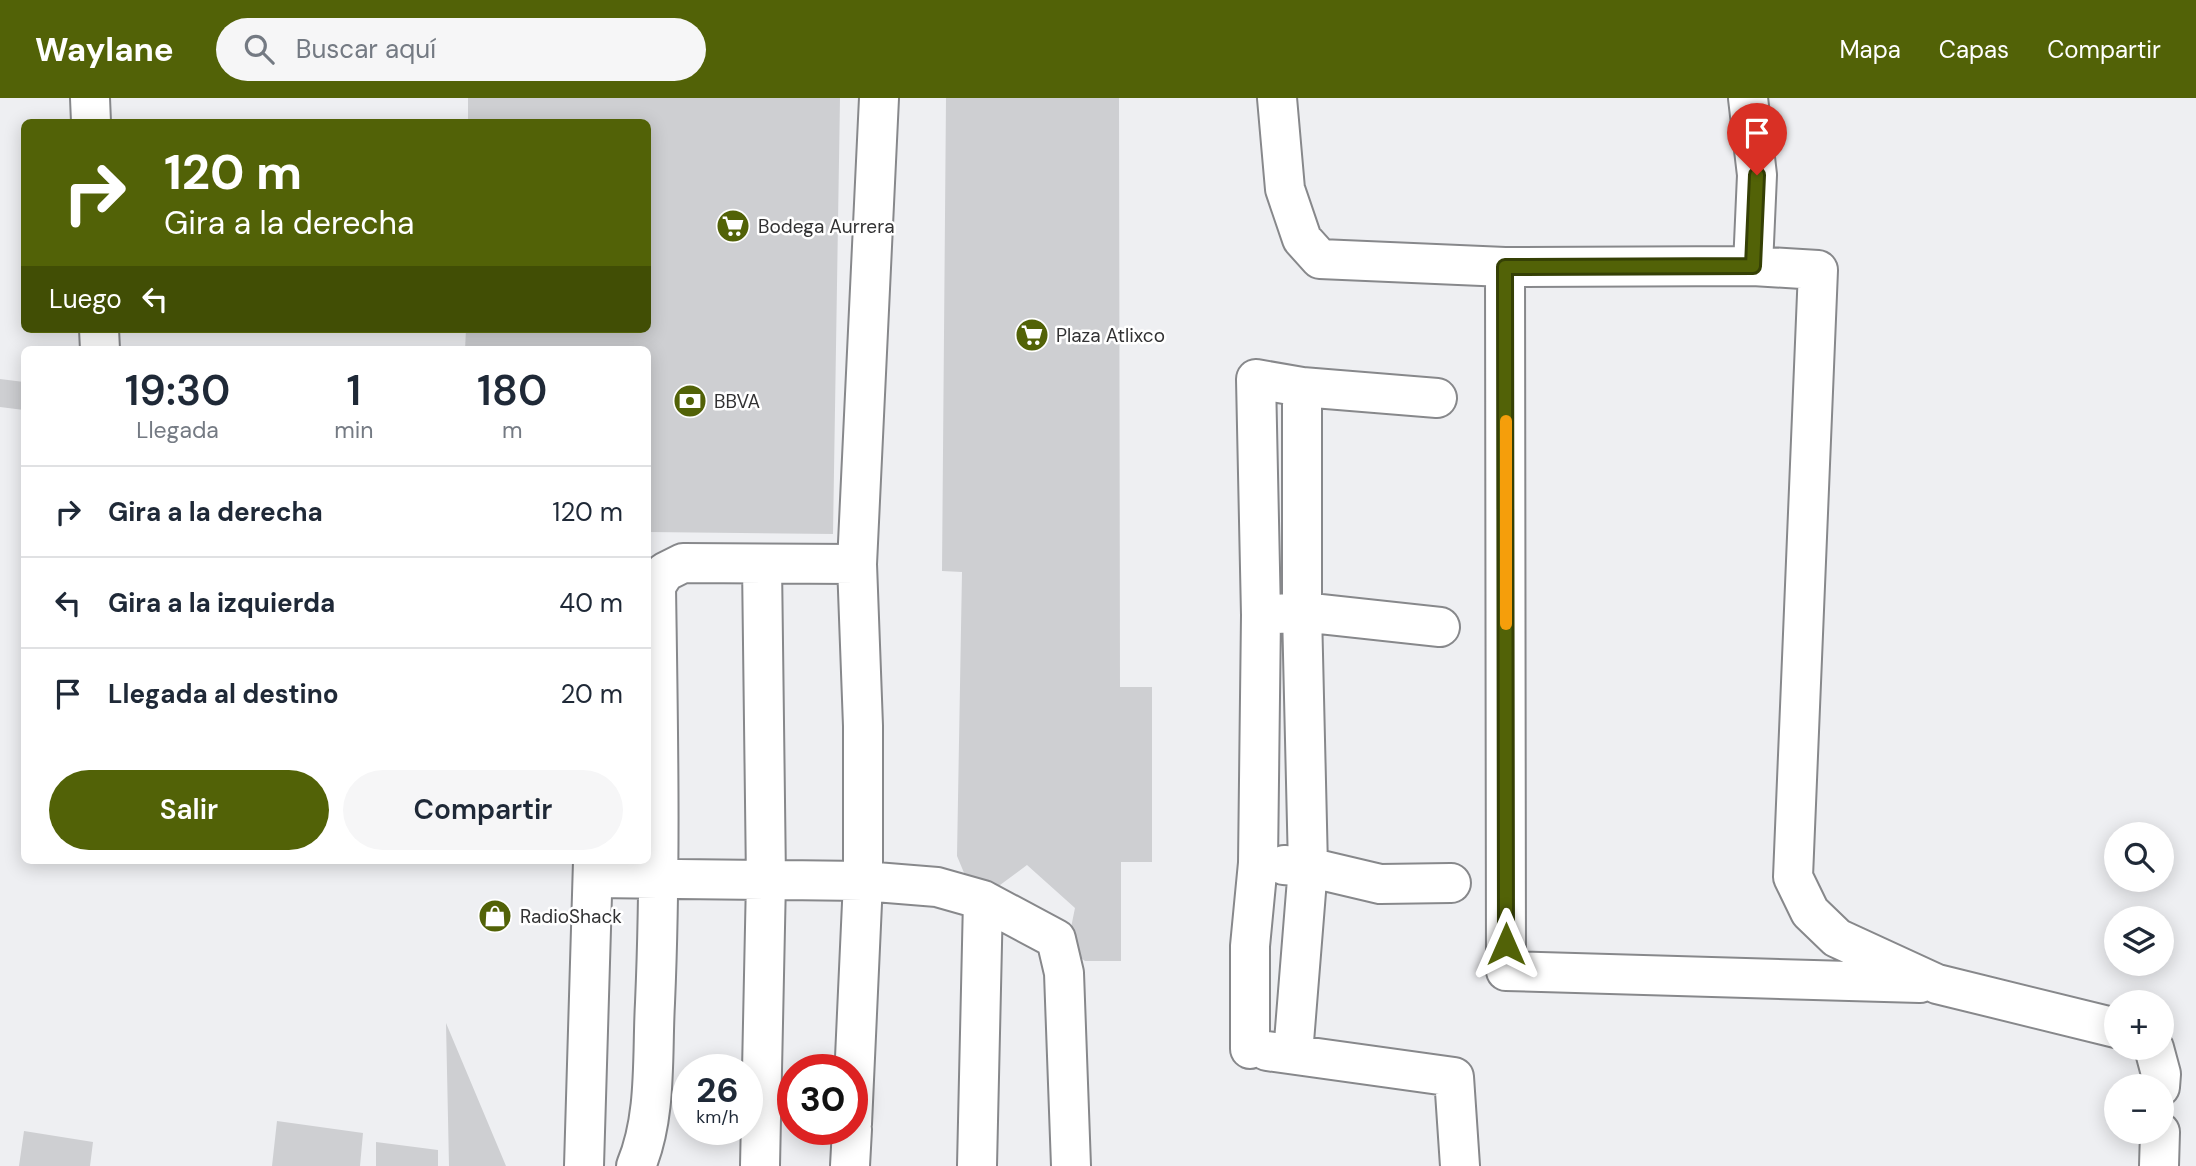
<!DOCTYPE html>
<html lang="es">
<head>
<meta charset="utf-8">
<style>
	:root { --surface:#fff; --page:#f6f6f7; --text:#1f2937; --muted:#747a83; --line:#e0e1e3; --accent:#526207 }
	body { margin:0; font-family:"DM Sans",sans-serif; background:var(--page); color:var(--text); height:100vh; display:flex; flex-direction:column; font-size:26px; white-space:nowrap }
	* { box-sizing:border-box; margin:0 }
	p { font-size:23px; color:var(--muted) }
	.icon { flex:none; width:38px; height:38px; fill:none; stroke:currentColor; stroke-width:2; stroke-linecap:round; stroke-linejoin:round }
	.map { position:relative; flex:1; overflow:hidden }
	.panel { position:absolute; left:21px; top:248px; width:630px; height:518px; display:flex; flex-direction:column; background:var(--surface); border-radius:10px; box-shadow:0 4px 18px #0003 }
	.panel>* { flex:none }
	.banner { position:absolute; left:21px; top:21px; width:630px; height:214px; border-radius:10px; box-shadow:0 4px 18px #0003; background:#526207; color:#fff; overflow:hidden }
	.tools { position:absolute; left:2104px; top:724px; display:grid; gap:14px }
	.tools a { display:grid; place-items:center; width:70px; height:70px; border-radius:50%; background:var(--surface); box-shadow:0 4px 18px #0003; font-size:35px }
	.speed { position:absolute; left:672px; top:956px; display:flex; gap:14px; font-size:35px; font-weight:700; text-align:center }
	.speed>* { display:grid; place-content:center; width:91px; height:91px; border-radius:50%; background:var(--surface); box-shadow:0 4px 18px #0003; line-height:1 }
	.speed small { font-size:18px; font-weight:400 }
	.speed .limit { border:10px solid #d22; background:#fff; color:#111 }
	.pin { position:absolute; display:grid; place-items:center; width:60px; height:60px; color:#fff; margin:-72px -30px; border-radius:50% 50% 50% 0; rotate:-45deg; box-shadow:0 0 7px #0007 }
	.pin .icon { rotate:45deg }
	.me { position:absolute; width:77px; margin:-38px; rotate:0deg; stroke-linejoin:round; filter:drop-shadow(0 0 5px #0008) }
	.turn { display:flex; align-items:center; gap:24px; height:147px; padding:0 28px; font-size:32px }
	.turn .icon { width:91px; height:91px; stroke-width:2.5 }
	.turn b { display:block; font-size:49px; line-height:60px }
	.then { display:flex; align-items:center; height:66px; padding:0 28px; background:#0003; gap:14px; font-size:26px }
	.eta { display:flex; justify-content:space-evenly; align-items:center; height:119px; text-align:center }
	.eta b { font-size:42px; font-weight:600; line-height:49px }
	.action { display:flex; gap:14px; margin-top:auto; padding:14px 28px }
	.action a { flex:1; height:80px; border-radius:42px; background:var(--accent); color:#fff; font-size:28px; font-weight:600; line-height:80px; text-align:center }
	.action a+a { background:var(--page); color:var(--text) }
	ul { padding:0; list-style:none }
	li { display:flex; align-items:center; gap:21px; height:91px; padding:0 28px; border-top:2px solid var(--line) }
	li div { flex:1 }
	li b { display:block; font-size:26px }
	li em { font-style:normal }
	header { display:flex; align-items:center; gap:42px; box-sizing:border-box; height:98px; padding:0 35px; background:var(--accent); color:#fff }
	header strong { font-size:33px }
	nav { display:flex; gap:38px; margin-inline-start:auto; font-size:24px }
	.search { width:490px; height:63px; background:var(--page); display:flex; align-items:center; gap:18px; box-sizing:border-box; padding:0 24px; border-radius:38px; color:var(--muted); font-size:26px }
	.map>svg:first-child { display:block }
</style>
</head>
<body>
<header>
<strong>Waylane</strong>
<div class="search"><svg class="icon" aria-label="search" viewBox="0 0 24 24"><circle cx="10" cy="10" r="6"/><path d="M15 15l6 6"/></svg>Buscar aquí</div>
<nav><a>Mapa</a><a>Capas</a><a>Compartir</a></nav>
</header>
<div class="map">
<svg width="2196" height="1068" viewBox="0 0 2196 1068">
	<rect width="100%" height="100%" fill="#eeeff2"/>
	<path fill="#cecfd2" d="M468,0h372l-7,436 -185,-2v-182h-183l1,-21h182v-207h-180z
		M946,0h173l1,589h32v175h-31v99h-36l-18,-14 8,-39 -48,-43 -31,23 -29,-8 -10,-24 5,-284 -20,-1z
		M0,281l24,3v28l-24,-3z
		M446,925l60,143h-57z
		M277,1023l86,12 -3,33h-88z
		M24,1033l69,11 -3,24h-71z
		M376,1044l62,8v16h-62z"/>
	<g fill="none" stroke-linecap="round" stroke-linejoin="round">
		<defs>
			<path id="minor" d="M90,0l1,24
				M1277,0l8,91 17,50 18,20 185,8 248,-1 65,4 -25,607 17,35 27,26 100,46 179,44
				M1748,0l9,77 -4,91
				M1505,169l1,704 414,12
				M99,231l1,21
				M1277,516l25,-2 138,15
				M1284,767l24,2 72,17 71,-1
				M594,780l269,3 74,6 46,13 73,39 8,34 7,193
				M2154,950l7,26 -1,13
				M1250,951v-103l8,-83 3,-248 -5,-236 46,8 135,11
				M1267,953l187,26 6,89
				M1293,956l15,-187 -6,-255v-225
				M852,1026l11,-243v-155l-6,-162 22,-466
				M584,1068l9,-305
				M636,1068c21,-50 16,-110 19,-163 6,-139 3,-278 1,-417l9,-14 18,-9 174,1
				M760,1068l6,-286 -4,-316
				M850,1068l2,-37
				M977,1068l6,-266
				M2159,1068l1,-34"/>
		</defs>
		<use href="#minor" stroke="#87888b" stroke-width="42"/>
		<use href="#minor" stroke="#fff" stroke-width="38"/>
	</g>
	<g fill="none" stroke-linecap="round" stroke-linejoin="round">
		<defs>
			<path id="route" d="M1506,846l-1,-677 248,-1 4,-91"/>
		</defs>
		<use href="#route" stroke="#354005" stroke-width="18"/>
		<use href="#route" stroke="#526207" stroke-width="12"/>
		<path stroke="#f59e0b" stroke-width="12" d="M1506,323v203"/>
	</g>
	<defs>
		<symbol id="supermarket-disc" viewBox="-11 -11 22 22"><circle r="9.5" fill="#526207" stroke="#fff"/><path d="M-6-5.5h2.5l.6 2H6L4.5 2H-2.5L-4.4-4H-6ZM-1.5 3.2a1.3 1.3 0 1 0 .1 0ZM3 3.2a1.3 1.3 0 1 0 .1 0Z" fill="#fff"/></symbol>
		<symbol id="bank-disc" viewBox="-11 -11 22 22"><circle r="9.5" fill="#526207" stroke="#fff"/><path d="M-6-4H6V4H-6ZM0-2.3a2.3 2.3 0 1 0 0 4.6a2.3 2.3 0 1 0 0-4.6Z" fill="#fff"/></symbol>
		<symbol id="shop-disc" viewBox="-11 -11 22 22"><circle r="9.5" fill="#526207" stroke="#fff"/><path d="M-5-2.5h2.3a2.7 3.5 0 0 1 5.4 0H5L5.5 6h-11ZM-1.5-2.5h3a1.5 2.3 0 0 0-3 0Z" fill="#fff"/></symbol>
	</defs>
	<g fill-rule="evenodd">
		<use href="#supermarket-disc" x="714" y="109" width="38" height="38"/>
		<use href="#supermarket-disc" x="1013" y="218" width="38" height="38"/>
		<use href="#bank-disc" x="671" y="284" width="38" height="38"/>
		<use href="#shop-disc" x="476" y="799" width="38" height="38"/>
	</g>
	<g text-anchor="middle" dominant-baseline="central" stroke-width="5" stroke-linejoin="round" paint-order="stroke">
		<g font-size="19" fill="#323233" stroke="#fff" text-anchor="start">
			<text x="758" y="128">Bodega Aurrera</text>
			<text x="1056" y="237">Plaza Atlixco</text>
			<text x="714" y="303">BBVA</text>
			<text x="520" y="818">RadioShack</text>
		</g>
	</g>
</svg>
<div class="tools">
<a><svg class="icon" aria-label="search" viewBox="0 0 24 24"><circle cx="10" cy="10" r="6"/><path d="M15 15l6 6"/></svg></a>
<a><svg class="icon" aria-label="layers" viewBox="0 0 24 24"><path d="M12 4l9 5-9 5-9-5zM3 14l9 5 9-5"/></svg></a>
<a>+</a>
<a>−</a>
</div>
<div class="speed"><div>26<small>km/h</small></div><div class="limit">30</div></div>
<div class="pin" style="left:1757px;top:77px;background:#d93025"><svg class="icon" aria-label="arrive" viewBox="0 0 24 24"><path d="M6 21V4h12l-3 4 3 4H6"/></svg></div>
<svg class="me" style="left:1506px;top:846px" viewBox="-20 -20 40 40"><path d="M0-17L14 15 0 8-14 15z" fill="#526207" stroke="#fff" stroke-width="4"/></svg>
<div class="banner">
<div class="turn"><svg class="icon" aria-label="right" viewBox="0 0 24 24"><path d="M7 20v-9h11M14 6l5 5-5 5"/></svg><div><b>120 m</b>Gira a la derecha</div></div>
<div class="then">Luego<svg class="icon" aria-label="left" viewBox="0 0 24 24"><path d="M17 20v-9H6M10 6l-5 5 5 5"/></svg></div>
</div>
<section class="panel">
<div class="eta">
<div><b>19:30</b><p>Llegada</p></div>
<div><b>1</b><p>min</p></div>
<div><b>180</b><p>m</p></div>
</div>
<ul>
<li><svg class="icon" aria-label="right" viewBox="0 0 24 24"><path d="M7 20v-9h11M14 6l5 5-5 5"/></svg><div><b>Gira a la derecha</b></div><em>120 m</em></li>
<li><svg class="icon" aria-label="left" viewBox="0 0 24 24"><path d="M17 20v-9H6M10 6l-5 5 5 5"/></svg><div><b>Gira a la izquierda</b></div><em>40 m</em></li>
<li><svg class="icon" aria-label="arrive" viewBox="0 0 24 24"><path d="M6 21V4h12l-3 4 3 4H6"/></svg><div><b>Llegada al destino</b></div><em>20 m</em></li>
</ul>
<div class="action"><a>Salir</a><a>Compartir</a></div>
</section>
</div>
</body>
</html>
